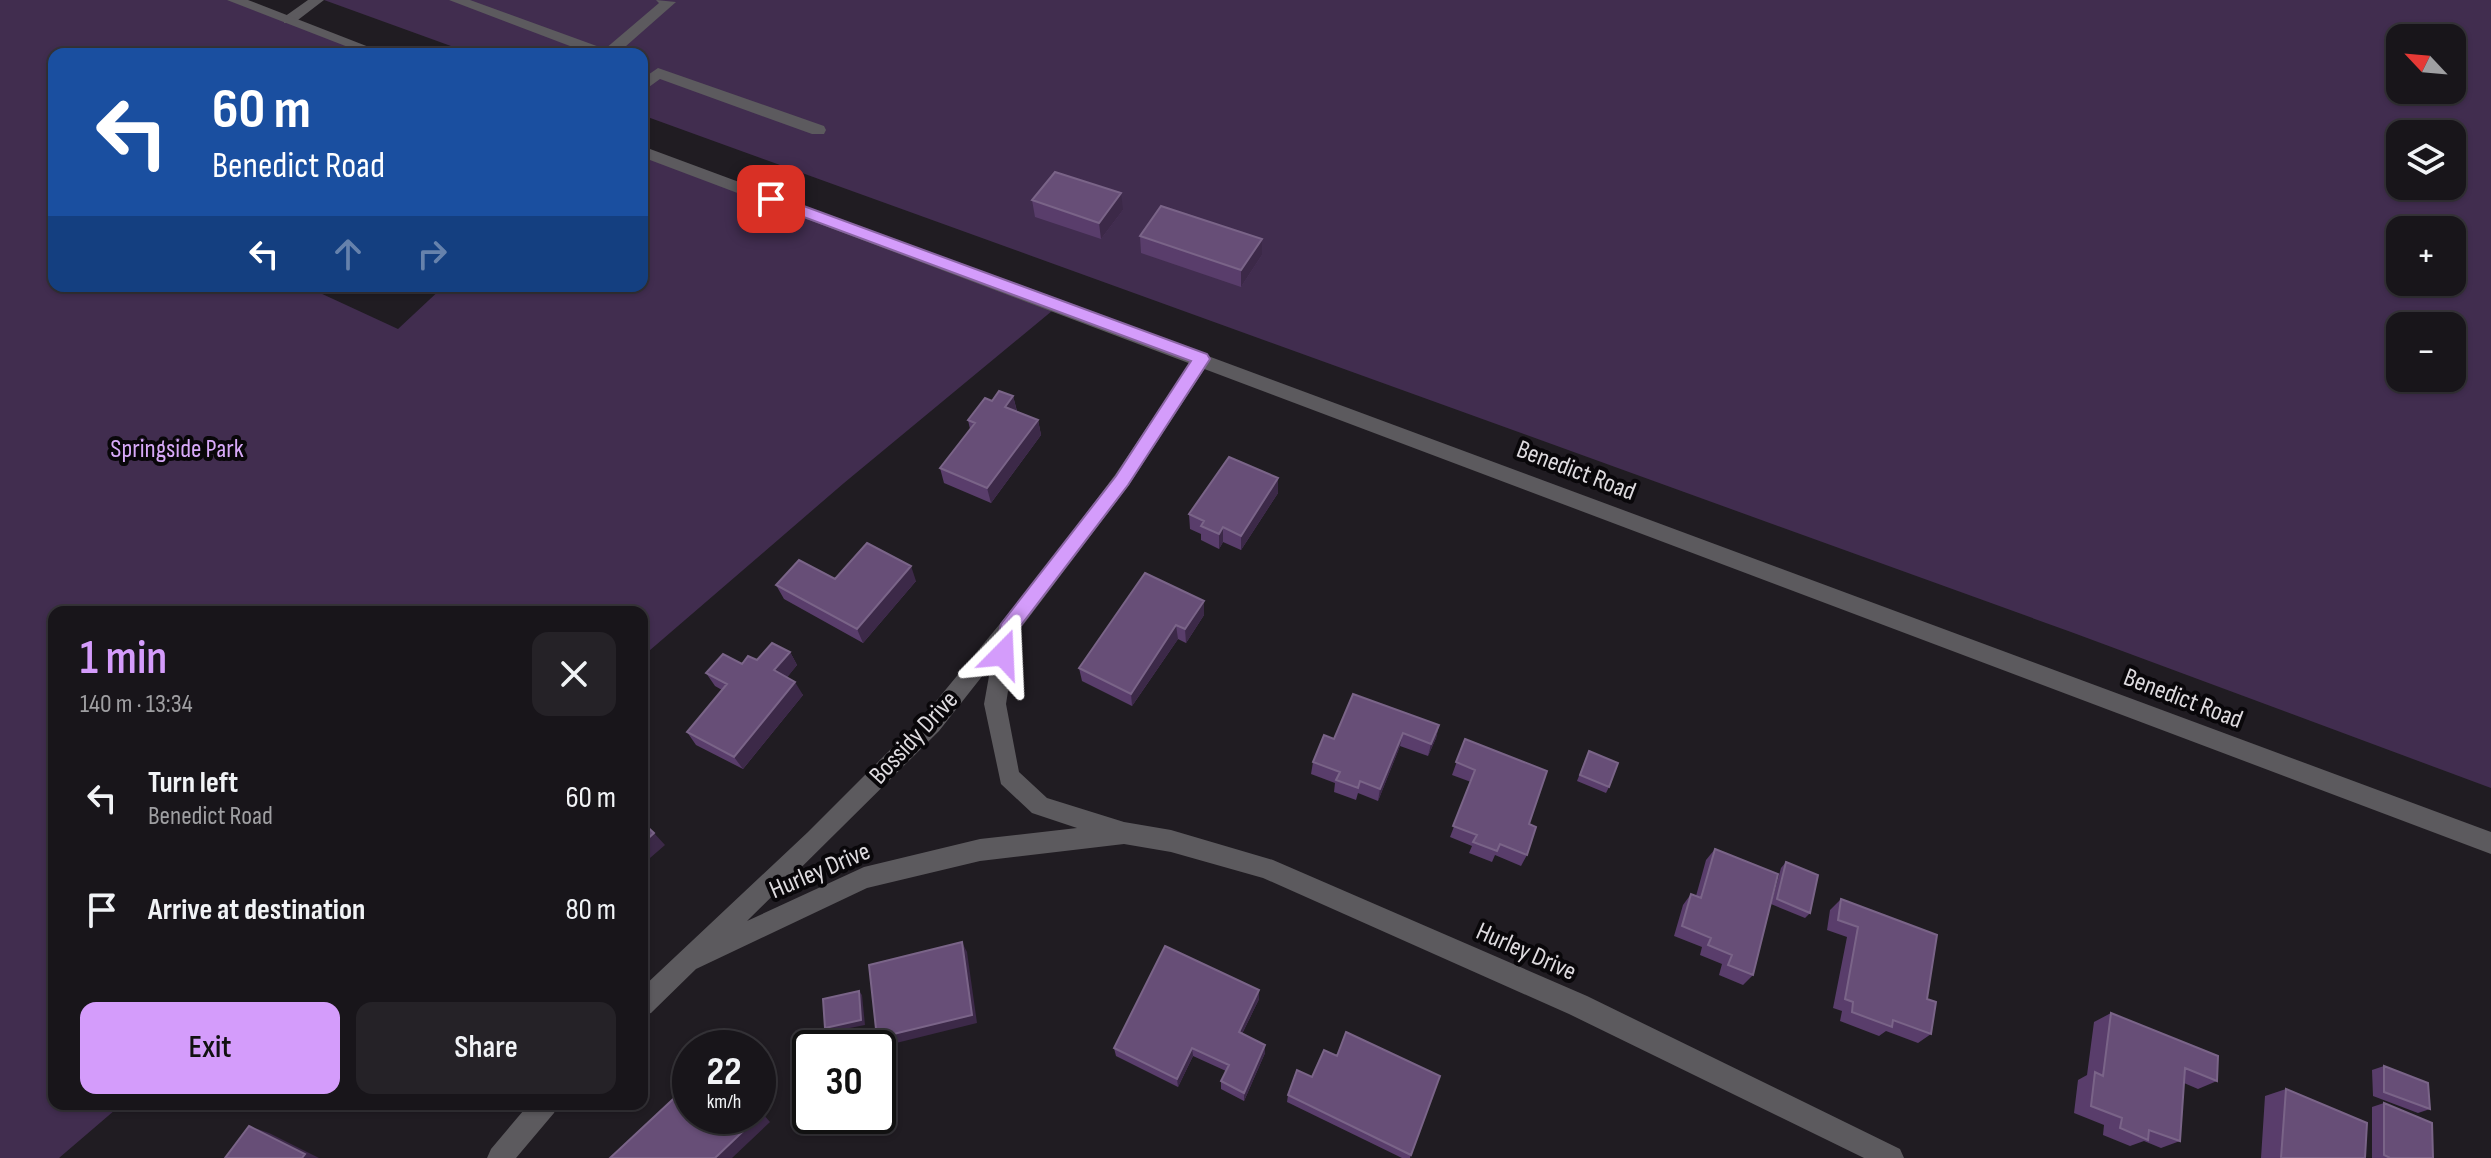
<!DOCTYPE html>
<html lang="en">
<head>
<meta charset="utf-8">
<style>
	:root { --surface:#18151a; --page:#252227; --text:#f1f3f6; --muted:#9f9fa2; --line:#363439; --accent:#d49cfb }
	body { margin:0; font-family:"Sofia Sans Condensed",sans-serif; background:var(--page); color:var(--text); height:100vh; display:flex; flex-direction:column; font-size:30px; white-space:nowrap }
	* { box-sizing:border-box; margin:0 }
	p { font-size:26px; color:var(--muted) }
	.icon { flex:none; width:44px; height:44px; fill:none; stroke:currentColor; stroke-width:2; stroke-linecap:round; stroke-linejoin:round }
	.map { position:relative; flex:1; overflow:hidden }
	.side { position:absolute; left:48px; top:606px; width:600px; height:504px; display:flex; flex-direction:column; background:var(--surface); border-radius:16px; box-shadow:0 2px 6px #0004,0 0 0 2px var(--line) }
	.side>* { flex:none }
	.hud { position:absolute; left:48px; top:48px; width:600px; height:244px; border-radius:16px; box-shadow:0 2px 6px #0004,0 0 0 2px var(--line); background:#1a4fa0; color:#fff; overflow:hidden }
	.needle { width:52px; rotate:296deg }
	.fabs { position:absolute; left:2386px; top:24px; display:grid; gap:16px }
	.fabs a { display:grid; place-items:center; width:80px; height:80px; border-radius:16px; background:var(--surface); box-shadow:0 2px 6px #0004,0 0 0 2px var(--line); font-size:40px }
	.speed { position:absolute; left:672px; top:1030px; display:flex; gap:16px; font-size:40px; font-weight:700; text-align:center }
	.speed>* { display:grid; place-content:center; width:104px; height:104px; border-radius:50%; background:var(--surface); box-shadow:0 2px 6px #0004,0 0 0 2px var(--line); line-height:1 }
	.speed small { font-size:20px; font-weight:400 }
	.speed .limit { border:4px solid #111; border-radius:12px; background:#fff; color:#111 }
	.pin { position:absolute; display:grid; place-items:center; width:68px; height:68px; color:#fff; margin:-34px; border-radius:16px; box-shadow:0 4px 12px #0006 }
	.me { position:absolute; width:88px; margin:-44px; rotate:21deg; stroke-linejoin:round; filter:drop-shadow(0 0 6px #0008) }
	.turn { display:flex; align-items:center; gap:28px; height:168px; padding:0 32px; font-size:36px }
	.turn .icon { width:104px; height:104px; stroke-width:2.5 }
	.turn b { display:block; font-size:56px; line-height:68px }
	.lanes { display:flex; align-items:center; height:76px; padding:0 32px; background:#0003; justify-content:center; gap:40px; direction:ltr }
	.lanes .off { opacity:.35 }
	.round { display:grid; place-items:center; flex:none; width:84px; height:84px; border-radius:16px; background:var(--page) }
	.summary { display:flex; align-items:center; justify-content:space-between; height:136px; padding:0 32px }
	h1 { font-size:48px; font-weight:600; line-height:60px; color:var(--accent) }
	.button { display:flex; gap:16px; margin-top:auto; padding:16px 32px }
	.button a { flex:1; height:92px; border-radius:16px; background:var(--accent); color:#111; font-size:32px; font-weight:600; line-height:92px; text-align:center }
	.button a+a { background:var(--page); color:var(--text) }
	ul { padding:0; list-style:none }
	li { display:flex; align-items:center; gap:24px; height:112px; padding:0 32px }
	li div { flex:1 }
	li b { display:block; font-size:30px }
	li em { font-style:normal }
	.map>svg:first-child { display:block }
</style>
</head>
<body>
<div class="map">
<svg width="2491" height="1158" viewBox="0 0 2491 1158">
	<rect width="100%" height="100%" fill="#201c22"/>
	<path fill="#412d4f" fill-rule="evenodd" d="M0,0h234l146,54h-326v232h251l93,43 46,-43h198v-135l416,155 -214,177 -202,174v-45h-588v492h68l-63,54h-59z
		M324,0h2167v788l-420,-156 -1429,-517v-61h-169zM2400,38h52v52h-52zM2400,134h52v52h-52zM2400,230h52v52h-52zM2400,326h52v52h-52z"/>
	<g fill="none" stroke-linecap="round" stroke-linejoin="round">
		<path fill="#5c5a5e" fill-rule="evenodd" d="M308,0h16l-30,23h-10v-6z
			M449,0h21l135,49 54,-46 -3,-3 20,2 -59,52h-26z
			M658,68l166,58 2,4 -2,4h-12l-152,-55 -18,13v-13z"/>
		<path fill="#5c5a5e" fill-rule="evenodd" d="M1202,352l9,7 -82,126 -112,148 -11,71 13,68 28,26 77,24 47,8 102,30 314,136 313,153 4,9h-40l-295,-144 -306,-136 -92,-26 -47,-8 -144,17 -113,27 -171,81 -45,44 -9,3v-28l166,-156 115,-115 109,-132 83,-110 81,-121zM991,665l-7,39 17,80 31,29 45,15 -97,11 -116,28 -117,54 192,-190z
			M529,1104h29l-4,9 -38,45h-29l4,-9z"/>
		<path fill="#5c5a5e" fill-rule="evenodd" d="M227,0h21l139,54h-21z
			M642,146l1849,686v22l-1849,-697z"/>
	</g>
	<path fill="#593d6b" d="M1032,200l91,10 -22,29 -66,-22z
		M1140,236l122,3v16l-21,32 -100,-34z
		M1013,396l4,15 21,9 3,15 -50,68 -47,-20 -4,-15 30,-39 -2,-9 24,-19z
		M1278,478v15l-37,57 -18,-8 -4,7 -18,-9v-6l-11,-5 -1,-15z
		M1145,573l59,42 -18,28 -8,-4 -46,67 -50,-25 -3,-13z
		M835,579l81,2 -53,62 -79,-44 -8,-14z
		M790,652l7,13 -10,12 16,18 -60,74 -47,-24 -9,-13 35,-42 -7,-4 -9,-13z
		M1439,725l-3,13 -8,18 -28,-10 -22,55 -20,-8 -2,7 -22,-8 1,-9 -24,-9 2,-12 21,-23z
		M1465,739l64,85 -2,31 -6,11 -26,-11 -3,7 -23,-9 3,-7 -22,-9 21,-55 -19,-7z
		M1586,758l23,29 -3,6 -29,-12z
		M1715,849l38,126 -10,10 -24,-10 3,-11 -22,-9 2,-8 -28,-11 9,-31 8,-11 5,2 10,-36z
		M1786,862l24,51 -5,5 -34,-14 10,-36z
		M1841,899l86,100 4,35 -13,9 -32,-12 -7,5 -39,-15 2,-10 -9,-3 14,-71 -20,-7 3,-20z
		M1259,999l-17,35 23,19 -21,48 -23,-12v-8l5,-10 -33,-15 -15,31 -62,-31 -2,-8z
		M2111,1013l106,68 -19,8 -14,-6 -4,58 -19,7 -17,-7 -14,5 -27,-11 1,-10 -30,-12 4,-33 9,-5 7,-53z
		M2384,1066l46,43 -12,4 -45,-17 -1,-26z
		M2286,1089l79,69h-104l4,-62z
		M1288,1095l123,60 -1,3h-8l-115,-56z
		M2384,1103l49,55h-61v-51z"/>
	<path fill="#3c2948" d="M1121,193l2,17 -22,29 -2,-16z
		M1262,239v16l-21,32v-17z
		M1013,396l4,16 -12,-5z
		M1038,420l3,15 -50,68 -4,-15z
		M1278,478v15l-37,57v-14z
		M1223,527v15l-4,7v-15z
		M911,566l5,15 -53,62 -6,-14z
		M1204,601v14l-18,28 -1,-14z
		M1176,625l2,14 -46,67 -1,-12z
		M790,652l7,13 -15,19 -8,-14z
		M795,682l8,13 -60,74 -9,-12z
		M1439,725l-3,13 -8,18 3,-12z
		M1403,733l-3,13 -22,55 2,-12z
		M654,833l11,12 -23,20v-21z
		M962,942l5,10 10,71 -93,23 -7,-8z
		M1259,990v9l-20,41v-8z
		M859,991l3,4 3,30 -36,7 -4,-4z
		M1265,1045v8l-21,48v-8z
		M1192,1048l1,8 -15,31 -1,-8z
		M758,1108l12,14 -38,36h-17l43,-46z
		M249,1126l20,7 50,25h-17z"/>
	<path fill="#674e77" stroke="#7a6488" stroke-width="2" d="M1055,172l66,21 -22,30 -67,-23z
		M1161,206l101,33 -21,31 -101,-34z
		M999,391l14,5 -8,11 33,13 -51,68 -47,-20 35,-45 -7,-3 17,-22 7,3z
		M1229,457l49,21 -37,58 -18,-9 -4,7 -18,-8 3,-5 -15,-7z
		M867,543l44,23 -54,63 -81,-44 23,-25 36,19z
		M1145,573l59,28 -19,28 -9,-4 -45,69 -52,-26z
		M772,643l18,9 -16,18 21,12 -61,75 -47,-25 40,-48 -21,-11 17,-19 19,10 6,-8 9,4z
		M1353,694l86,31 -8,19 -28,-11 -23,56 -20,-8 -2,7 -22,-8 4,-8 -27,-10 11,-27 10,4z
		M1465,739l82,32 -18,53 7,3 -9,28 -27,-11 -3,7 -24,-9 4,-7 -24,-9 22,-56 -19,-8z
		M1589,751l29,12 -9,24 -29,-12z
		M642,822l12,11 -12,11z
		M1715,849l63,25 -25,101 -25,-10 4,-10 -24,-10 3,-7 -29,-12 9,-32 10,4z
		M1786,862l32,13 -8,38 -33,-14z
		M1841,899l96,36 -10,64 9,3 -5,32 -38,-14 -1,7 -40,-15 1,-10 -8,-3 13,-72 -20,-7z
		M962,942l10,73 -95,23 -8,-73z
		M1165,946l94,44 -20,42 26,13 -21,48 -23,-12 8,-16 -37,-17 -15,31 -63,-31z
		M859,991l2,29 -36,8 -2,-29z
		M2111,1013l107,43 -1,25 -32,-13 -5,73 -31,-11 -1,10 -28,-12 2,-10 -31,-12 4,-34 8,4z
		M1346,1032l94,44 -29,79 -123,-60 9,-25 15,7 12,-27 13,6z
		M2384,1066l44,17 2,26 -46,-17z
		M685,1088l5,6v22h68v-4l2,3 -45,43h-105z
		M2286,1089l81,34 -2,35h-84z
		M2384,1103l48,20 1,35h-43l-6,-3z
		M249,1126l56,28 -3,4h-77z"/>
	<path fill="#d49cfb" stroke="#8a65a3" stroke-width="2" d="M771,194l436,160 3,5 -82,126 -112,147 -6,28h-13l-3,-6 7,-30 115,-148 75,-115 -425,-158 -3,-4z"/>
	<g text-anchor="middle" dominant-baseline="central" stroke-width="8" stroke-linejoin="round" paint-order="stroke">
		<g font-size="26" fill="#d8aaf9" stroke="#09070a">
			<text x="177" y="449">Springside Park</text>
		</g>
		<g font-size="26" fill="#dedbdf" stroke="#09070a">
			<text transform="translate(1576 471) rotate(21)">Benedict Road</text>
			<text transform="translate(2183 699) rotate(21)">Benedict Road</text>
			<text transform="translate(914 738) rotate(-47)">Bossidy Drive</text>
			<text transform="translate(820 871) rotate(-23)">Hurley Drive</text>
			<text transform="translate(1526 952) rotate(24)">Hurley Drive</text>
		</g>
	</g>
</svg>
<div class="fabs">
<a><svg class="needle" viewBox="-14 -14 28 28"><path d="M0-13l5 13h-10z" fill="#e53935"/><path d="M0 13l5-13h-10z" fill="#9f9fa2"/></svg></a>
<a><svg class="icon" aria-label="layers" viewBox="0 0 24 24"><path d="M12 4l9 5-9 5-9-5zM3 14l9 5 9-5"/></svg></a>
<a>+</a>
<a>−</a>
</div>
<div class="speed"><div>22<small>km/h</small></div><div class="limit">30</div></div>
<div class="pin" style="left:771px;top:199px;background:#d93025"><svg class="icon" aria-label="arrive" viewBox="0 0 24 24"><path d="M6 21V4h12l-3 4 3 4H6"/></svg></div>
<svg class="me" style="left:1003px;top:654px" viewBox="-20 -20 40 40"><path d="M0-17L14 15 0 8-14 15z" fill="#d49cfb" stroke="#fff" stroke-width="4"/></svg>
<div class="hud">
<div class="turn"><svg class="icon" aria-label="left" viewBox="0 0 24 24"><path d="M17 20v-9H6M10 6l-5 5 5 5"/></svg><div><b>60 m</b>Benedict Road</div></div>
<div class="lanes"><svg class="icon" aria-label="left" viewBox="0 0 24 24"><path d="M17 20v-9H6M10 6l-5 5 5 5"/></svg><svg class="icon off" aria-label="ahead" viewBox="0 0 24 24"><path d="M12 20V5M6 11l6-6 6 6"/></svg><svg class="icon off" aria-label="right" viewBox="0 0 24 24"><path d="M7 20v-9h11M14 6l5 5-5 5"/></svg></div>
</div>
<section class="side">
<div class="summary"><div><h1>1 min</h1><p>140 m · 13:34</p></div><a class="round"><svg class="icon" aria-label="close" viewBox="0 0 24 24"><path d="M6 6l12 12M18 6L6 18"/></svg></a></div>
<ul>
<li><svg class="icon" aria-label="left" viewBox="0 0 24 24"><path d="M17 20v-9H6M10 6l-5 5 5 5"/></svg><div><b>Turn left</b><p>Benedict Road</p></div><em>60 m</em></li>
<li><svg class="icon" aria-label="arrive" viewBox="0 0 24 24"><path d="M6 21V4h12l-3 4 3 4H6"/></svg><div><b>Arrive at destination</b></div><em>80 m</em></li>
</ul>
<div class="button"><a>Exit</a><a>Share</a></div>
</section>
</div>
</body>
</html>
